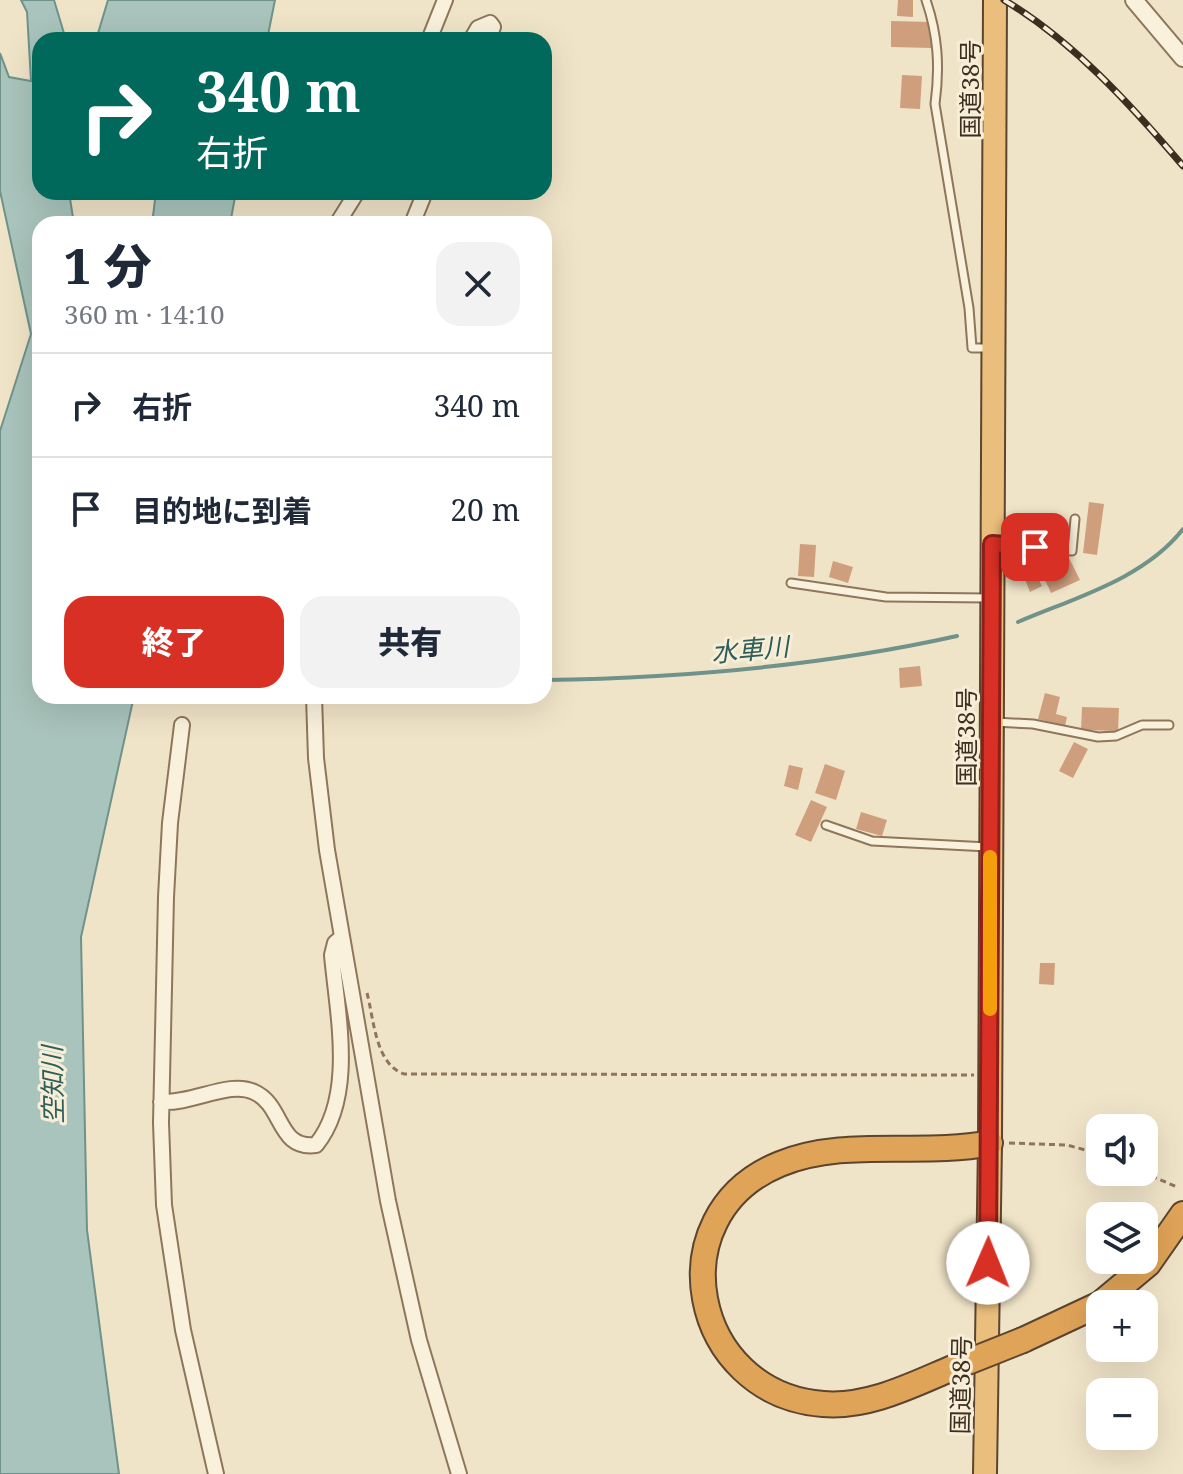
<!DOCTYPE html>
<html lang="ja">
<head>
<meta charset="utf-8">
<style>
	:root { --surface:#fff; --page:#f2f2f3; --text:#1f2937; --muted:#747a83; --line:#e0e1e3; --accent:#d93025 }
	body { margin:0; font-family:"Noto Serif","Noto Sans JP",serif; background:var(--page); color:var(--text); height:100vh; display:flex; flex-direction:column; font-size:30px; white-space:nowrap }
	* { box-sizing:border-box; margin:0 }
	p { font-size:26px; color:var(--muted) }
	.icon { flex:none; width:44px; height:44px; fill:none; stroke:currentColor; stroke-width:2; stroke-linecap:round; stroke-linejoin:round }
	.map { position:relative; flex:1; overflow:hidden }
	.side { position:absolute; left:32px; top:216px; width:520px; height:488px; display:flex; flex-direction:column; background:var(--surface); border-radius:24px; box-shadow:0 8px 32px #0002 }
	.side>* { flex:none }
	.top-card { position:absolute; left:32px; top:32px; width:520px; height:168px; border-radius:24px; box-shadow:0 8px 32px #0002; background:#00695c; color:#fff; overflow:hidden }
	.fabs { position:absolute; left:1086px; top:1114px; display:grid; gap:16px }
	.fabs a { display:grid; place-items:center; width:72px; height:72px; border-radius:16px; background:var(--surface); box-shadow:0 8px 32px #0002; font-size:40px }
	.pin { position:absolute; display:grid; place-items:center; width:68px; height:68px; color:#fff; margin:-34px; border-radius:16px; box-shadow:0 4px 12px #0006 }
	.me { position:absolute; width:88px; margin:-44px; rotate:1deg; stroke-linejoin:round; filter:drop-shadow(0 0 6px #0008) }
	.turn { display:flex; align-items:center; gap:28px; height:168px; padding:0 32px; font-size:36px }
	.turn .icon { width:104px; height:104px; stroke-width:2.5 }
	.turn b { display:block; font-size:56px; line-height:68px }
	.round { display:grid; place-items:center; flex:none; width:84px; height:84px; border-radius:24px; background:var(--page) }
	.summary { display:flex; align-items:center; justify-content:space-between; height:136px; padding:0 32px }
	h1 { font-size:48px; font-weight:800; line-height:60px }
	.primary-button { display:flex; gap:16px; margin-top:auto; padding:16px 32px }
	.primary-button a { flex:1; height:92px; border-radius:24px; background:var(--accent); color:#fff; font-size:32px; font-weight:800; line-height:92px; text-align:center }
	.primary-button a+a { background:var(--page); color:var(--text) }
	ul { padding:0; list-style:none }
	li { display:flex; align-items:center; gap:24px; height:104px; padding:0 32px; border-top:2px solid var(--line) }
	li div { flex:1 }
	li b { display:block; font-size:30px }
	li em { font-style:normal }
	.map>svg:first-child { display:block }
</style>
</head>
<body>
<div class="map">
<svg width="1183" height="1474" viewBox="0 0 1183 1474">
	<rect width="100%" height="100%" fill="#f0e4c8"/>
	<path fill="#a9c4bc" stroke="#6f938a" stroke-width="2" d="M21,0h33l12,40h-26v152h29l5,32h-34v472h94l-53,241 6,293 32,244h-119v-1043l31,-97 -31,-143v-138l9,24 22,4 -4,-69z
		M108,0h167l-8,40h-171z
		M156,192h80l-6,32h-78z"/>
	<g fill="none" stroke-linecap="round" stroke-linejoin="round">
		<path stroke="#6f938a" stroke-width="4" d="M1018,622c56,-24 126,-43 165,-93
			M544,680c138,-2 278,-14 413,-44
			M139,696h42"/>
	</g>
	<path fill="#cf9f7d" d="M898,0h15v17l-16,-1z
		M891,21l40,1v26l-40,-1z
		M902,75l20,1 -2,33 -20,-1z
		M1089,502l15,2 -7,51 -14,-2z
		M1048,518l17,2 -4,23 -17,-3z
		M800,544l16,1 -2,32 -16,-1z
		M1069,558l11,22 -29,13 -10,-22z
		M833,561l20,6 -5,16 -19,-6z
		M1035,572l7,14 -12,6 -6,-15z
		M920,666l2,20 -22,2 -1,-20z
		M1045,693l15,4 -4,17 11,3 -2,9 -27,-7z
		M1082,707l37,1 -1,23 -37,-1z
		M1074,742l14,7 -15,29 -14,-7z
		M825,764l20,7 -9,29 -21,-7z
		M789,765l14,3 -5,22 -14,-4z
		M811,800l16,7 -16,35 -16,-7z
		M861,812l26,8 -5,16 -26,-7z
		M1040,963h15l-1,22 -15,-1z"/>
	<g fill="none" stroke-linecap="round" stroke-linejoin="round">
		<defs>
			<path id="service" d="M926,0c12,35 14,67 9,104l34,204 3,40h18
				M998,545l74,6 3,-32
				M791,583l95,14 103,1
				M994,722l39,2 65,13 18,-1 26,-11h27
				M826,825l46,16 116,6"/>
			<path id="minor" d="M429,40l16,-40
				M471,40l7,-12 12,-5 3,4 -5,13
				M337,224l20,-32
				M412,224l13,-32
				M314,696l2,62 11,92 61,351 31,139 40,134
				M182,725l-12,98 -4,74 -5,226 3,82 19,125 33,144
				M161,1102c32,2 69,-22 93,-10 30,13 23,58 62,53 40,-49 21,-132 16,-190l3,-12 6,-5"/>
			<path id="tertiary" d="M1134,0l49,58"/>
			<path id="trunk" d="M985,1474l5,-331 5,-1143"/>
			<path id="motorway" d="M1100,1304l48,-40 35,-50
				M1023,1340l77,-36
				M955,1367c-41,17 -86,41 -132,37 -132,-10 -168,-189 -43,-240 65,-27 142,-7 210,-21"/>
		</defs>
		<use href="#service" stroke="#8d765c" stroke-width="11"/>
		<use href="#minor" stroke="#8d765c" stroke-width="18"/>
		<use href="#tertiary" stroke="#8d765c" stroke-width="20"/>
		<use href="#trunk" stroke="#5b4430" stroke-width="26"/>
		<use href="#motorway" stroke="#5b4430" stroke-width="28"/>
		<path stroke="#8d765c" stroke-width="3" stroke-dasharray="6 4" stroke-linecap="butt" d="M367,993c7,26 8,71 37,81l570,1
			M1009,1143l58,2 33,9
			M1142,1172l35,15"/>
		<use href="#service" stroke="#faf1dc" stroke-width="7"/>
		<use href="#minor" stroke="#faf1dc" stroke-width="14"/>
		<use href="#tertiary" stroke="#faf1dc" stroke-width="16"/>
		<use href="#trunk" stroke="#eabe7c" stroke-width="22"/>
		<use href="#motorway" stroke="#e0a458" stroke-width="24"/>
		<defs>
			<path id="rail" d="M1004,0c69,41 127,105 179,166"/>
		</defs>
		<use href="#rail" stroke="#3d2e20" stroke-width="7"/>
		<use href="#rail" stroke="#f7eed8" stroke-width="4" stroke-dasharray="12" stroke-linecap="butt"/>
		<defs>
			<path id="motorway-bridge" d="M955,1367l68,-27"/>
		</defs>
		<use href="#motorway-bridge" stroke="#5b4430" stroke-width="28" stroke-linecap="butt"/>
		<use href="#motorway-bridge" stroke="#e0a458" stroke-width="24"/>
	</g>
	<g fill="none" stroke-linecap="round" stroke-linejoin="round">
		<defs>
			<path id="route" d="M988,1263l4,-719 43,3"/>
		</defs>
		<use href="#route" stroke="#8d1f18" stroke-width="20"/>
		<use href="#route" stroke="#d93025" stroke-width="14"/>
		<path stroke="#f59e0b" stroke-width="14" d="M990,857v152"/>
	</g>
	<g text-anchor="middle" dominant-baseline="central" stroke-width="6" stroke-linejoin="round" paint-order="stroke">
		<g font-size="24" fill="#3d2e20" stroke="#f7eed8">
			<text transform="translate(969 89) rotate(-90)">国道38号</text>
			<text transform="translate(965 737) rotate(-90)">国道38号</text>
			<text transform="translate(960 1385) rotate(-89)">国道38号</text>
		</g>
		<g font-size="26" font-style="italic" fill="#2f5d5a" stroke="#f7eed8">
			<text transform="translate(750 649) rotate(-5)">水車川</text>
			<text transform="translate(52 1085) rotate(-91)">空知川</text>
		</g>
	</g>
</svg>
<div class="fabs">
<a><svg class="icon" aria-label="sound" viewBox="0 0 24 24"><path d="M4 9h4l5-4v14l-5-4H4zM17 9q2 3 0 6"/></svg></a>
<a><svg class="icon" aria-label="layers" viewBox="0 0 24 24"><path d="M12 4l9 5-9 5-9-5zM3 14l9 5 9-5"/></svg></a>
<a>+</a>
<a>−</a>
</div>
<div class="pin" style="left:1035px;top:547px;background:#d93025"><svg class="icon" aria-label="arrive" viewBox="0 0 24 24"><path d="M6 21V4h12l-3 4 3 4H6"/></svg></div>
<svg class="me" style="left:988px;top:1263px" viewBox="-20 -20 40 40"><circle r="19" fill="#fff"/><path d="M0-13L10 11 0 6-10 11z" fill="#d93025"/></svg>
<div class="top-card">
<div class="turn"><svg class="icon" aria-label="right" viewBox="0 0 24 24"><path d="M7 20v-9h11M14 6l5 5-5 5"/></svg><div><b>340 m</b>右折</div></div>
</div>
<section class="side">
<div class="summary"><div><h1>1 分</h1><p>360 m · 14:10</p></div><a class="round"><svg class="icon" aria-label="close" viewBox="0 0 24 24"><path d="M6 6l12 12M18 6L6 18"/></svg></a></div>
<ul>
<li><svg class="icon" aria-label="right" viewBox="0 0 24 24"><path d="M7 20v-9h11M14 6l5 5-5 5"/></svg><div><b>右折</b></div><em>340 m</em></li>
<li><svg class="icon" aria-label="arrive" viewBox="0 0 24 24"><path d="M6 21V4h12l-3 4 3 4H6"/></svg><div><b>目的地に到着</b></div><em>20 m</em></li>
</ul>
<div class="primary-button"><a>終了</a><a>共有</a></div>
</section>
</div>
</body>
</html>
